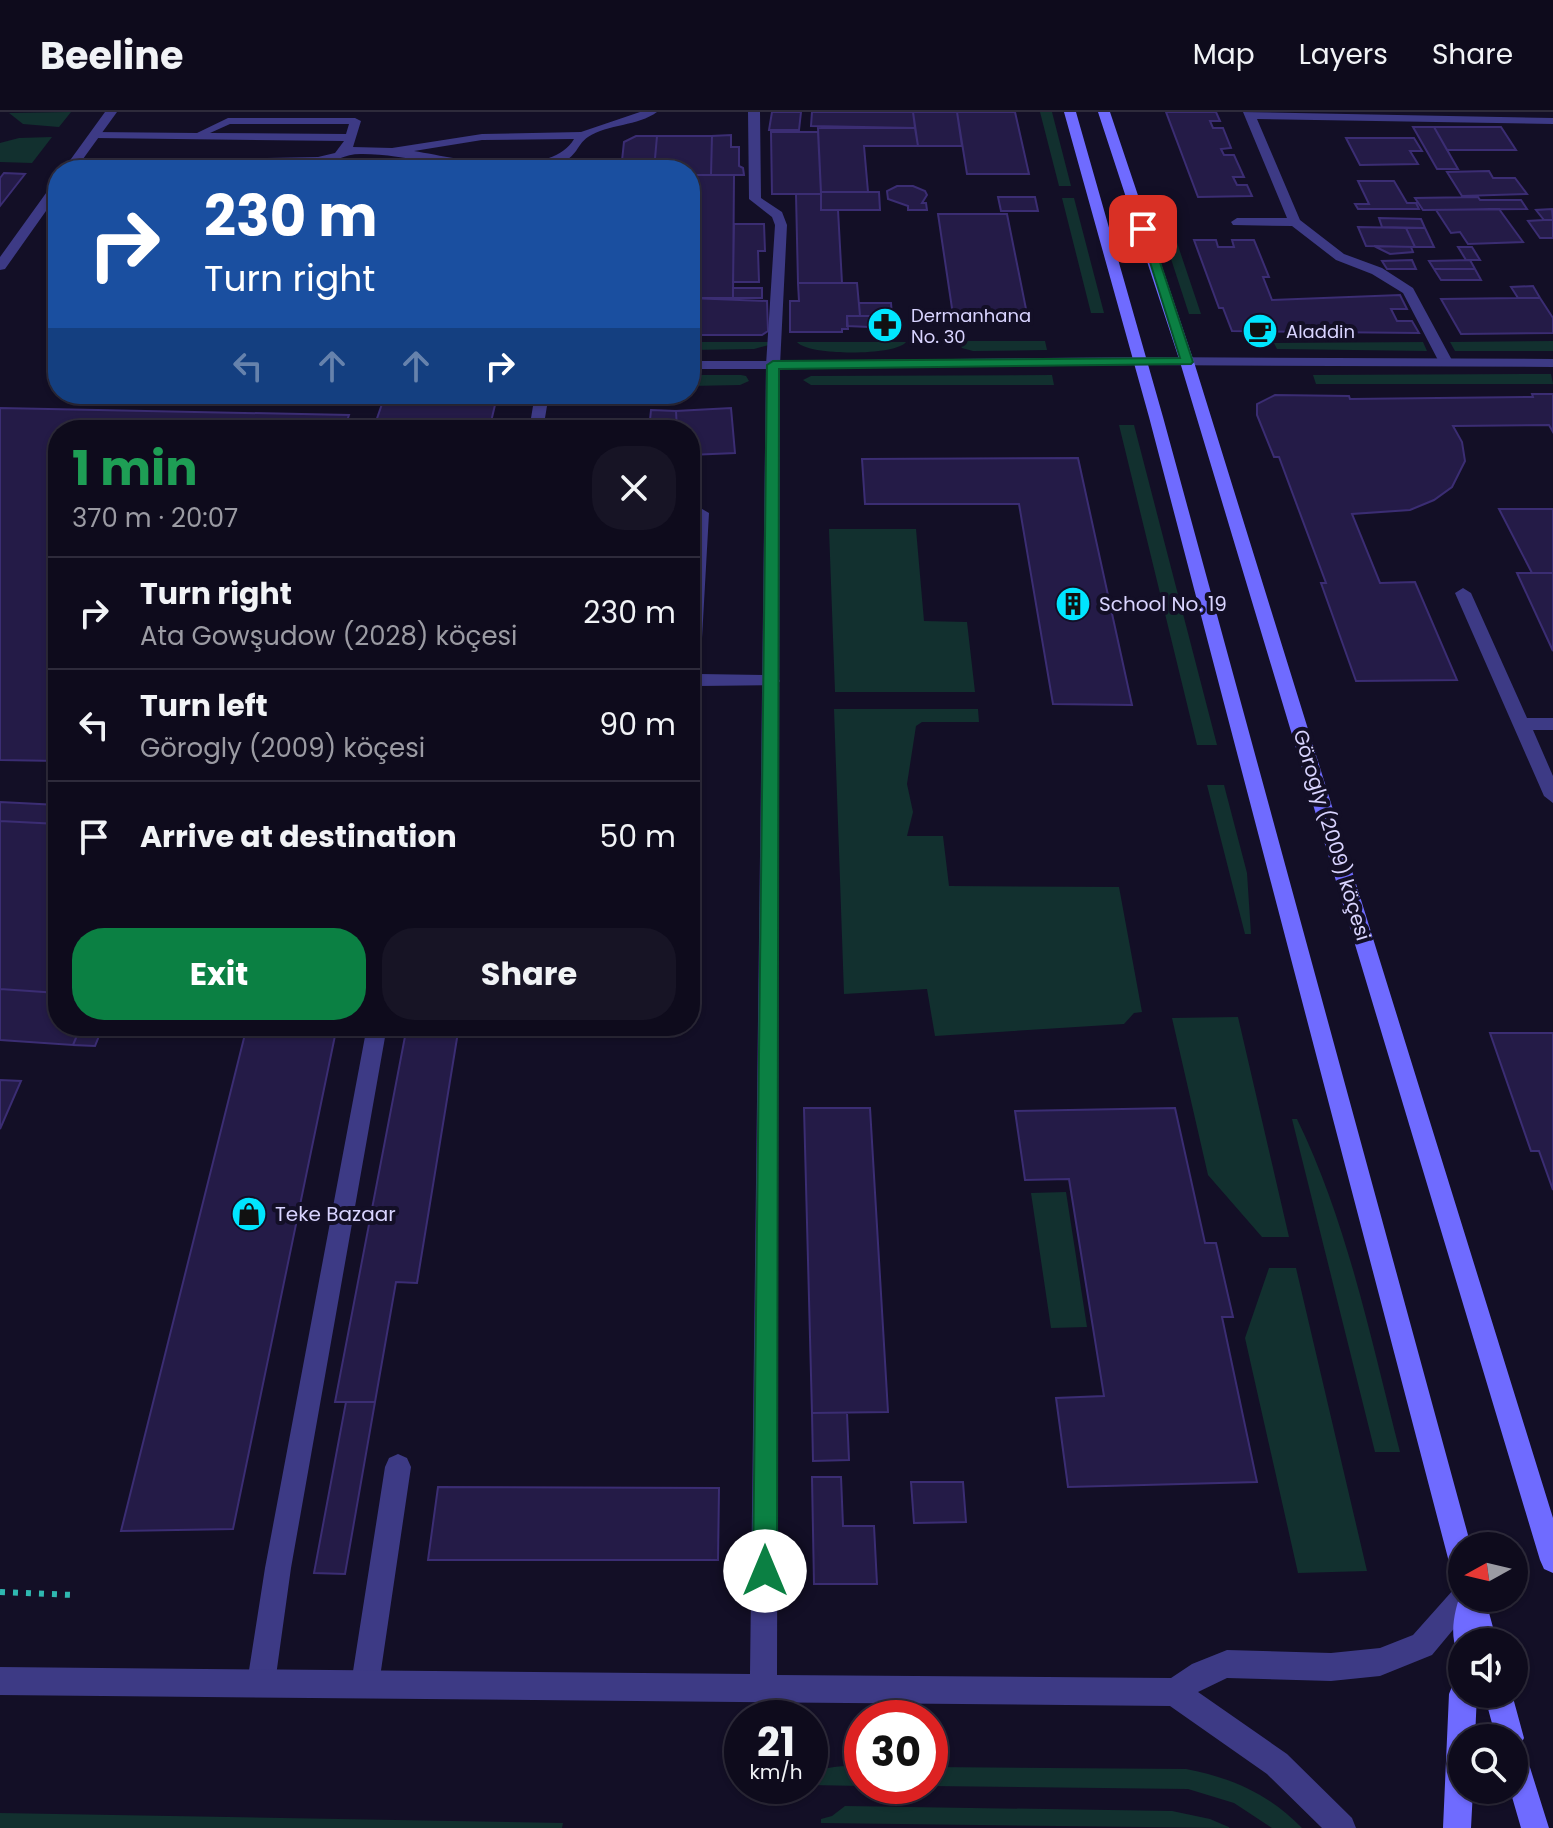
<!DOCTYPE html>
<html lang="en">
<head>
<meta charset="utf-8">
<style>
	:root { --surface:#0e0b1c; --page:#171425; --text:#f1f3f6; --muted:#9b9ba3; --line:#2e2b3b; --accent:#0b8043 }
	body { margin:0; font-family:Poppins,sans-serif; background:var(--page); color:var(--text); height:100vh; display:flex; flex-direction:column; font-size:30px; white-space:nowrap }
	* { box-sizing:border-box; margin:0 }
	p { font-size:26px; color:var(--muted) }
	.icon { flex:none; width:44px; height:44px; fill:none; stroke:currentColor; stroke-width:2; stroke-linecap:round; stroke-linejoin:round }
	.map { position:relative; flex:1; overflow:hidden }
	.details { position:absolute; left:48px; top:308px; width:652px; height:616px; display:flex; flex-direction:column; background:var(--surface); border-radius:32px; box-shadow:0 2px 6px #0004,0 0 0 2px var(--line) }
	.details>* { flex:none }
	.hud { position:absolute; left:48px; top:48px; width:652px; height:244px; border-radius:32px; box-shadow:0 2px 6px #0004,0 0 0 2px var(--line); background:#1a4fa0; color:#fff; overflow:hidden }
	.needle { width:52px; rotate:262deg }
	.tools { position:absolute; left:1448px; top:1420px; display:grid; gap:16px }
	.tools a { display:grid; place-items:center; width:80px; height:80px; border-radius:50%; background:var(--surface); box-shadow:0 2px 6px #0004,0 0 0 2px var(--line); font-size:40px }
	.speed { position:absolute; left:724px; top:1588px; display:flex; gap:16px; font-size:40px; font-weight:700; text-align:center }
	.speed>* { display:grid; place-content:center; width:104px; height:104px; border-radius:50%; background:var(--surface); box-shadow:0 2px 6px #0004,0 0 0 2px var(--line); line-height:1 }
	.speed small { font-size:20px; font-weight:400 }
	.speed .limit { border:12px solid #d22; background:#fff; color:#111 }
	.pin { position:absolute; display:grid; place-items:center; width:68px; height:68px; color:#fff; margin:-34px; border-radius:16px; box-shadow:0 4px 12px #0006 }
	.me { position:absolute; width:88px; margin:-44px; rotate:0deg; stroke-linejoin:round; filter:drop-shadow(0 0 6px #0008) }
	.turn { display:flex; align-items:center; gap:28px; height:168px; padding:0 24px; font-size:36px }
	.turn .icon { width:104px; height:104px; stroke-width:2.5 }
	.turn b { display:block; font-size:56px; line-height:68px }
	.lanes { display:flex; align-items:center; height:76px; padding:0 24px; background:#0003; justify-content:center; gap:40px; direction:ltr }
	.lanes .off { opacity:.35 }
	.round { display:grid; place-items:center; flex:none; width:84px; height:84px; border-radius:32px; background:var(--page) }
	.head { display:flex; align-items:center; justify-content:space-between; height:136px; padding:0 24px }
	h1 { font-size:48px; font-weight:700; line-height:60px; color:#1e9e55 }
	.action { display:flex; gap:16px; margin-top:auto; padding:16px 24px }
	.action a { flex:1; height:92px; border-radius:32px; background:var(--accent); color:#fff; font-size:32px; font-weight:700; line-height:92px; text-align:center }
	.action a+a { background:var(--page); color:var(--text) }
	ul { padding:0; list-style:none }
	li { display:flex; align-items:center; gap:24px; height:112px; padding:0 24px; border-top:2px solid var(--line) }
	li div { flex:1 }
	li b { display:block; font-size:30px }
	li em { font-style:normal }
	header { display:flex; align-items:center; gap:48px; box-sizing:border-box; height:112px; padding:0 40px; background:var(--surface); border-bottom:2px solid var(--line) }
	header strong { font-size:38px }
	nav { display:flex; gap:44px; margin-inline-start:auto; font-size:28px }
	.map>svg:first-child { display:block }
</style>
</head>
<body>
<header>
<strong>Beeline</strong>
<nav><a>Map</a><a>Layers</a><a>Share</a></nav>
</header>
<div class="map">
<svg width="1553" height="1716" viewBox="0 0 1553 1716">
	<rect width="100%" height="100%" fill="#130f26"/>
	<path fill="#12302f" d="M71,0l-12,15 -36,-3 -14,-11z
		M1040,0h12l19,74h-12z
		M52,25l-20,26 -32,-1v-19l19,-5z
		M1062,86h12l30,115h-13z
		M1162,86l39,116h-12l-33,-101z
		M1045,229l2,9 -74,1 -11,-3 -5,-7z
		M1553,229v10h-98l-5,-9z
		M690,230h79v3l-15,4 -64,1z
		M797,230h109c-10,14 -98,14 -109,0z
		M1423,230l4,9 -150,-2 -3,-6z
		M1551,262l2,10h-237l-3,-9z
		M690,263h51l5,1 3,5 -9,4 -50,1z
		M1052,263l2,10h-243l-8,-5 8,-4z
		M1119,313h15l83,320h-20z
		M829,417h87l8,92 43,1 8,70h-140z
		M834,597h144l1,13h-57l-6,4 -9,58 6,28 -6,24h36l6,50 170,1 23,125 -8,1 -10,11 -189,12 -8,-47 -83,5z
		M1207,673h17l23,88 4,61h-6z
		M1238,905l51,220h-27l-54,-62 -36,-157z
		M1292,1007h5c51,105 74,221 103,333h-25z
		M1066,1080l21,135 -36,1 -20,-135z
		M1269,1156h27l71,303 -69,2 -53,-235z
		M862,1654v20l-52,-1v-10c17,-10 33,-9 52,-9z
		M930,1655l256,2c46,9 83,25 116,59h-30l-38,-25 -46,-14 -258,-3z
		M845,1694l327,5 38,8 21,9 -410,-5v-4l11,-3z
		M0,1701l563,10 -1,5h-562z"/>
	<path fill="#241b47" stroke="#3b2d73" stroke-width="2" d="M772,0h29l-2,18h-30z
		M812,0h101l2,16 -104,-2z
		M913,0h44l5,34h-44z
		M957,0h58l14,62h-62z
		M1166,0h50l4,9h-10l3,7h10l8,20 -10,1 3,6h10l10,22h-11l4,8h10l5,11 -54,1z
		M1413,15h21l24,42h-21z
		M1434,15h67l15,23h-69z
		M818,16h97l3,18h-54l4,46h-47z
		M771,20h47l3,62h-49z
		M731,23v12h8v19l4,2 1,7h-33l1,-39z
		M636,24h21l-3,34h-33l3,-28z
		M657,24h55l-1,39h-21v-5h-36z
		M1346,26h68l8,13h-12l8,13 -58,1z
		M1489,59l4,7h22l12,16 -65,2 -15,-24z
		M4,61l21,1 -25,32v-28z
		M690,63h44l-1,123h-43z
		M1358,69h36l13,22h9l3,6h-61l-3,-5h14z
		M897,74h16l12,5 2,4 -5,8h4l1,7h-19v-4l-20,-7 -1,-8z
		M821,80h58l1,18h-59z
		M796,82h25v16h17l4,73h-44z
		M998,85h37l3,14h-37z
		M1478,85l2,3h41l6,9 -104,1 -8,-12z
		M1499,97l24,33 -55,2 -8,-12 -9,1 -15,-23z
		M1552,97l1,11h-9l-8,-10z
		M938,102h69l20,100 -74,1z
		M1379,106l42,1 4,9 -43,-1z
		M1544,108h9v18h-13l-12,-17z
		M734,112h30l1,27h-7l1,31h-26z
		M1358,115l48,1 9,19 -49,-1z
		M1406,116h19l9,19h-19z
		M1194,128h22l2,7h16l-2,-7h22l15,37h-6l9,23 128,-5 7,14h-16l6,12h15l7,12 -187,-2 -9,-23h-4z
		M1374,134l37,1 2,5 -23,2z
		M1458,135h14l8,13h-14z
		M1412,148l4,9h-29l-5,-8z
		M1470,148l5,9h-41l-5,-8z
		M1434,157h41l6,11h-40z
		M798,171h59l3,33h-13l1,13h-6v3h-52v-31h9z
		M1533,174l7,12h-22l-7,-11z
		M733,176h29v10h-29z
		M690,186l77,3 1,30 -6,4h-72z
		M1518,186h22l13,20v15l-92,1 -20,-35z
		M859,191h32l1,13h-32z
		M847,204h45l1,12 -46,-2z
		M1532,282h21v38l-4,-7 -96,1 9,16 3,19 -13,26 -18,13 -24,10 -58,4 28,69 35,-1 42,98 -101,1 -35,-98h5l-47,-126h-5l-17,-42v-11l18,-9 74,1 1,3 183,-2z
		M382,292l113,1 -6,25h-116z
		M0,296l349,7 -3,9h29l-2,6h-315v331l-58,-1z
		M731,296l4,45 -45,2v-25h-13l-1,-19z
		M651,298l25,1 1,19h-28z
		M1078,346l54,247 -79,-1 -34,-200h-154l-3,-45z
		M1499,397h54v64h-21z
		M1517,461h36v78z
		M0,690l58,3v19l-58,-3z
		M0,709l58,3v169l-58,-4z
		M0,877l58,4v33h23l-8,19 -73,-5z
		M81,914h22l-8,20 -22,-1z
		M247,914h90l-104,503 -112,2z
		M407,914h52l-42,257 -21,-1 -21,120h-40z
		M1490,921h63v157l-14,-39h-8z
		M0,968l21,1 -21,48z
		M804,996h66l18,304 -76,1z
		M1175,996l30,135h11l17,74h-11l35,165 -189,5 -12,-89 48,-2 -35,-217 -44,1 -10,-69z
		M346,1290h29l-30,172 -31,-1z
		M812,1301h35l2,47 -36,1z
		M812,1365h29l2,49h31l3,58h-63z
		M911,1370h52l3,40 -52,1z
		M438,1375l281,1 -1,72h-290z"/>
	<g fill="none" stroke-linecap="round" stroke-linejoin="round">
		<path stroke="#2fb8b0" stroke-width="6" stroke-dasharray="5 8" stroke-linecap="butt" d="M0,1480l74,3"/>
		<path fill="#3d3a85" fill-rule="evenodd" d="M640,0h17c-19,14 -49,12 -69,25 -12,8 -9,19 -31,28 -51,20 -138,-11 -194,-11 -17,-1 -28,8 -45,11l-246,5 -6,-4 6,-4 246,-5 17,-4 9,-12 -249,-3 -6,-3 6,-3 102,1 31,-15h127l6,3 -8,26 39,1 90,-14 99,-2zM230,12h119l-3,10 -136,-1zM574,27c-25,42 -118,19 -160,12l68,-11z
			M748,0h12l1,86 21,14 5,13 -7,140 -7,4 -7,-4 9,-140 -3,-8 -23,-18z
			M1243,0l310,6v6l-296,-5 43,101 44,34 38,14 31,20 40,74 -2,3 -12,-3 -36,-69 -31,-19 -36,-14 -44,-34 -59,-1 -2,-3 6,-4h50z
			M535,282h14l-6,36h-14z
			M690,390l19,11 -9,161 71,1 6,2 3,4 -3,4 -78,1 -3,13 -6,2 3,-186 -3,-2z
			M1463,476l8,5 56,125h26v12h-20l20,46v27l-9,-7 -89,-203z
			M367,914h20l-96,542 -16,115 -4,10 -10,4 -10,-4 -4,-10 18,-115z
			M398,1342l9,4 4,9 -32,217 -4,10 -10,4 -10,-4 -4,-10 34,-217 4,-9z"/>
		<path fill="#3d3a85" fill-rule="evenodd" d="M58,246v8l-7,-1v-6z
			M690,249h83l7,4 -7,4h-83z"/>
		<path fill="#3d3a85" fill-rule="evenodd" d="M1141,245l412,2v8l-412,-2 -361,4 -3,1306 394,3 21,-14 35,-14 104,3 49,-5 33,-13 41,-46 8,-4v13h14l-4,9 -40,48 -52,21 -49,5 -104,-3 -29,14 89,62 65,64 4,10h-34l-55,-54 -97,-68 -1170,-11v-28l750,7 16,-1309 7,-4z"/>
		<path fill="#3d3a85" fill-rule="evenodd" d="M105,0h12l-42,58h-12z
			M58,69v13l-53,75 -5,1v-13l54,-75z"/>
		<path fill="#6f6bff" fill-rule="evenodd" d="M1064,0h12l87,305 308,1129h-9v29l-9,-4 -4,-9 -300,-1145z
			M1098,0h12l84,250 359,1156v55l-9,-4 -4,-9 -360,-1198z
			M1462,1478v8h23l12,44h-35v12l-5,-3c-8,-18 -2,-43 5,-61z
			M1462,1569v13h15l-2,44h-13v52h11l-2,38h-28l6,-134 4,-10z
			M1484,1582h28l12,44 -2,4 27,86h-28l-11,-38h4v-52h-18z"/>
	</g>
	<path fill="#0b8043" stroke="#07532c" stroke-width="2" d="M1139,115l10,2 44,133 -2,2 -412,5 -2,1202 -4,8 -8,4 -9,-4 -3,-8 14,-1206 6,-4 407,-3z"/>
	<defs>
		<symbol id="pharmacy-disc" viewBox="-11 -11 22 22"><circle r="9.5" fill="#00e5ff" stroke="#130f26"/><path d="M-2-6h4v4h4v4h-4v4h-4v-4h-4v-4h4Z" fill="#111"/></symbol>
		<symbol id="cafe-disc" viewBox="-11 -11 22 22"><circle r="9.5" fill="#00e5ff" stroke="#130f26"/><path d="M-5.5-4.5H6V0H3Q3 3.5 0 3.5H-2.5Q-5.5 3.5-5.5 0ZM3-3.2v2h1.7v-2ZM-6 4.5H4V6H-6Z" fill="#111"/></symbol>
		<symbol id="building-disc" viewBox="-11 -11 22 22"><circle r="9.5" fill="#00e5ff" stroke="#130f26"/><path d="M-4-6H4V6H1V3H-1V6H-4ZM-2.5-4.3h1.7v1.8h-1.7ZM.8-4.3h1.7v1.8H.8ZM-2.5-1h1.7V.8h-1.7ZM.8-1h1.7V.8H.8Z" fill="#111"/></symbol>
		<symbol id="shop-disc" viewBox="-11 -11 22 22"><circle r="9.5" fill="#00e5ff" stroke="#130f26"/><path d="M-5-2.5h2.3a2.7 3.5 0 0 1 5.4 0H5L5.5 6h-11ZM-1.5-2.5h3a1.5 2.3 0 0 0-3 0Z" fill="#111"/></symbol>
	</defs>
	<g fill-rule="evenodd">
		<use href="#pharmacy-disc" x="865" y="193" width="40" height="40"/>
		<use href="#cafe-disc" x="1240" y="199" width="40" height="40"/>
		<use href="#building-disc" x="1053" y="472" width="40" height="40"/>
		<use href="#shop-disc" x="229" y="1082" width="40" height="40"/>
	</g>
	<g text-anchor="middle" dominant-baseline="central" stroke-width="8" stroke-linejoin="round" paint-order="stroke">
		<g font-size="18" fill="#d9d4ff" stroke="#130f26" text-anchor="start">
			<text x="911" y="203">Dermanhana<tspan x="911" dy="21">No. 30</tspan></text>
			<text x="1286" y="219">Aladdin</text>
		</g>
		<g font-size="20" fill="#d9d4ff" stroke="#130f26" text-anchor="start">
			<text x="1099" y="492">School No. 19</text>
			<text x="275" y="1102">Teke Bazaar</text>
		</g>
		<g font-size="20" fill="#d9d4ff" stroke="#130f26">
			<text transform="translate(1332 723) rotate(73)">Görogly (2009) köçesi</text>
		</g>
	</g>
</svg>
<div class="tools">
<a><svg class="needle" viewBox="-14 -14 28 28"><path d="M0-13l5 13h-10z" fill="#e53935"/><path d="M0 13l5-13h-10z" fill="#9b9ba3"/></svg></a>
<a><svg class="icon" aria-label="sound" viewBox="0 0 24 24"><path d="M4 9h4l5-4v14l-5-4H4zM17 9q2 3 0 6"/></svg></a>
<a><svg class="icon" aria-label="search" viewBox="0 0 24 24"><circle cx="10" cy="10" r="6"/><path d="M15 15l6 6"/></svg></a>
</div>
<div class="speed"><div>21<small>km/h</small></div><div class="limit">30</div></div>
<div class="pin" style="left:1143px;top:117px;background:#d93025"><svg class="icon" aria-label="arrive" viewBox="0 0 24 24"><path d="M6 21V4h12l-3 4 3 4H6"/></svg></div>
<svg class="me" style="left:765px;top:1459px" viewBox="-20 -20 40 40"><circle r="19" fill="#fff"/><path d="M0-13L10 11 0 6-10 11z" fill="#0b8043"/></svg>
<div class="hud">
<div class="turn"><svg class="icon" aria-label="right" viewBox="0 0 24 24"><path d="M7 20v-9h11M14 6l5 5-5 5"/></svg><div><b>230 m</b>Turn right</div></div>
<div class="lanes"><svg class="icon off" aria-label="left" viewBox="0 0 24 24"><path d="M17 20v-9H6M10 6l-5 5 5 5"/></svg><svg class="icon off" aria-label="ahead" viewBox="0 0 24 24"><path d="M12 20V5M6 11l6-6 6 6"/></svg><svg class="icon off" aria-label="ahead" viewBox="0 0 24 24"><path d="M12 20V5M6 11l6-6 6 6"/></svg><svg class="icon" aria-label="right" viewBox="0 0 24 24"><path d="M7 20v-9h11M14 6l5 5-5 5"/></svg></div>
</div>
<section class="details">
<div class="head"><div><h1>1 min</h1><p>370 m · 20:07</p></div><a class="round"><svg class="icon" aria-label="close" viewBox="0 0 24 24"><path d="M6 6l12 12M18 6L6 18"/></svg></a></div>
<ul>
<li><svg class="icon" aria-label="right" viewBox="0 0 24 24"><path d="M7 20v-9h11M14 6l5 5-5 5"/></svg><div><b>Turn right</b><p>Ata Gowşudow (2028) köçesi</p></div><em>230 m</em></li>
<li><svg class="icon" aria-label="left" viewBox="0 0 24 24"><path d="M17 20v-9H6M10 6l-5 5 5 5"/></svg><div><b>Turn left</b><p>Görogly (2009) köçesi</p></div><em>90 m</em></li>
<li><svg class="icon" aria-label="arrive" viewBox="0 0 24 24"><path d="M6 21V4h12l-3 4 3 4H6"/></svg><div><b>Arrive at destination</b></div><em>50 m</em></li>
</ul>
<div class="action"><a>Exit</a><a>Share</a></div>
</section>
</div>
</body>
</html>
